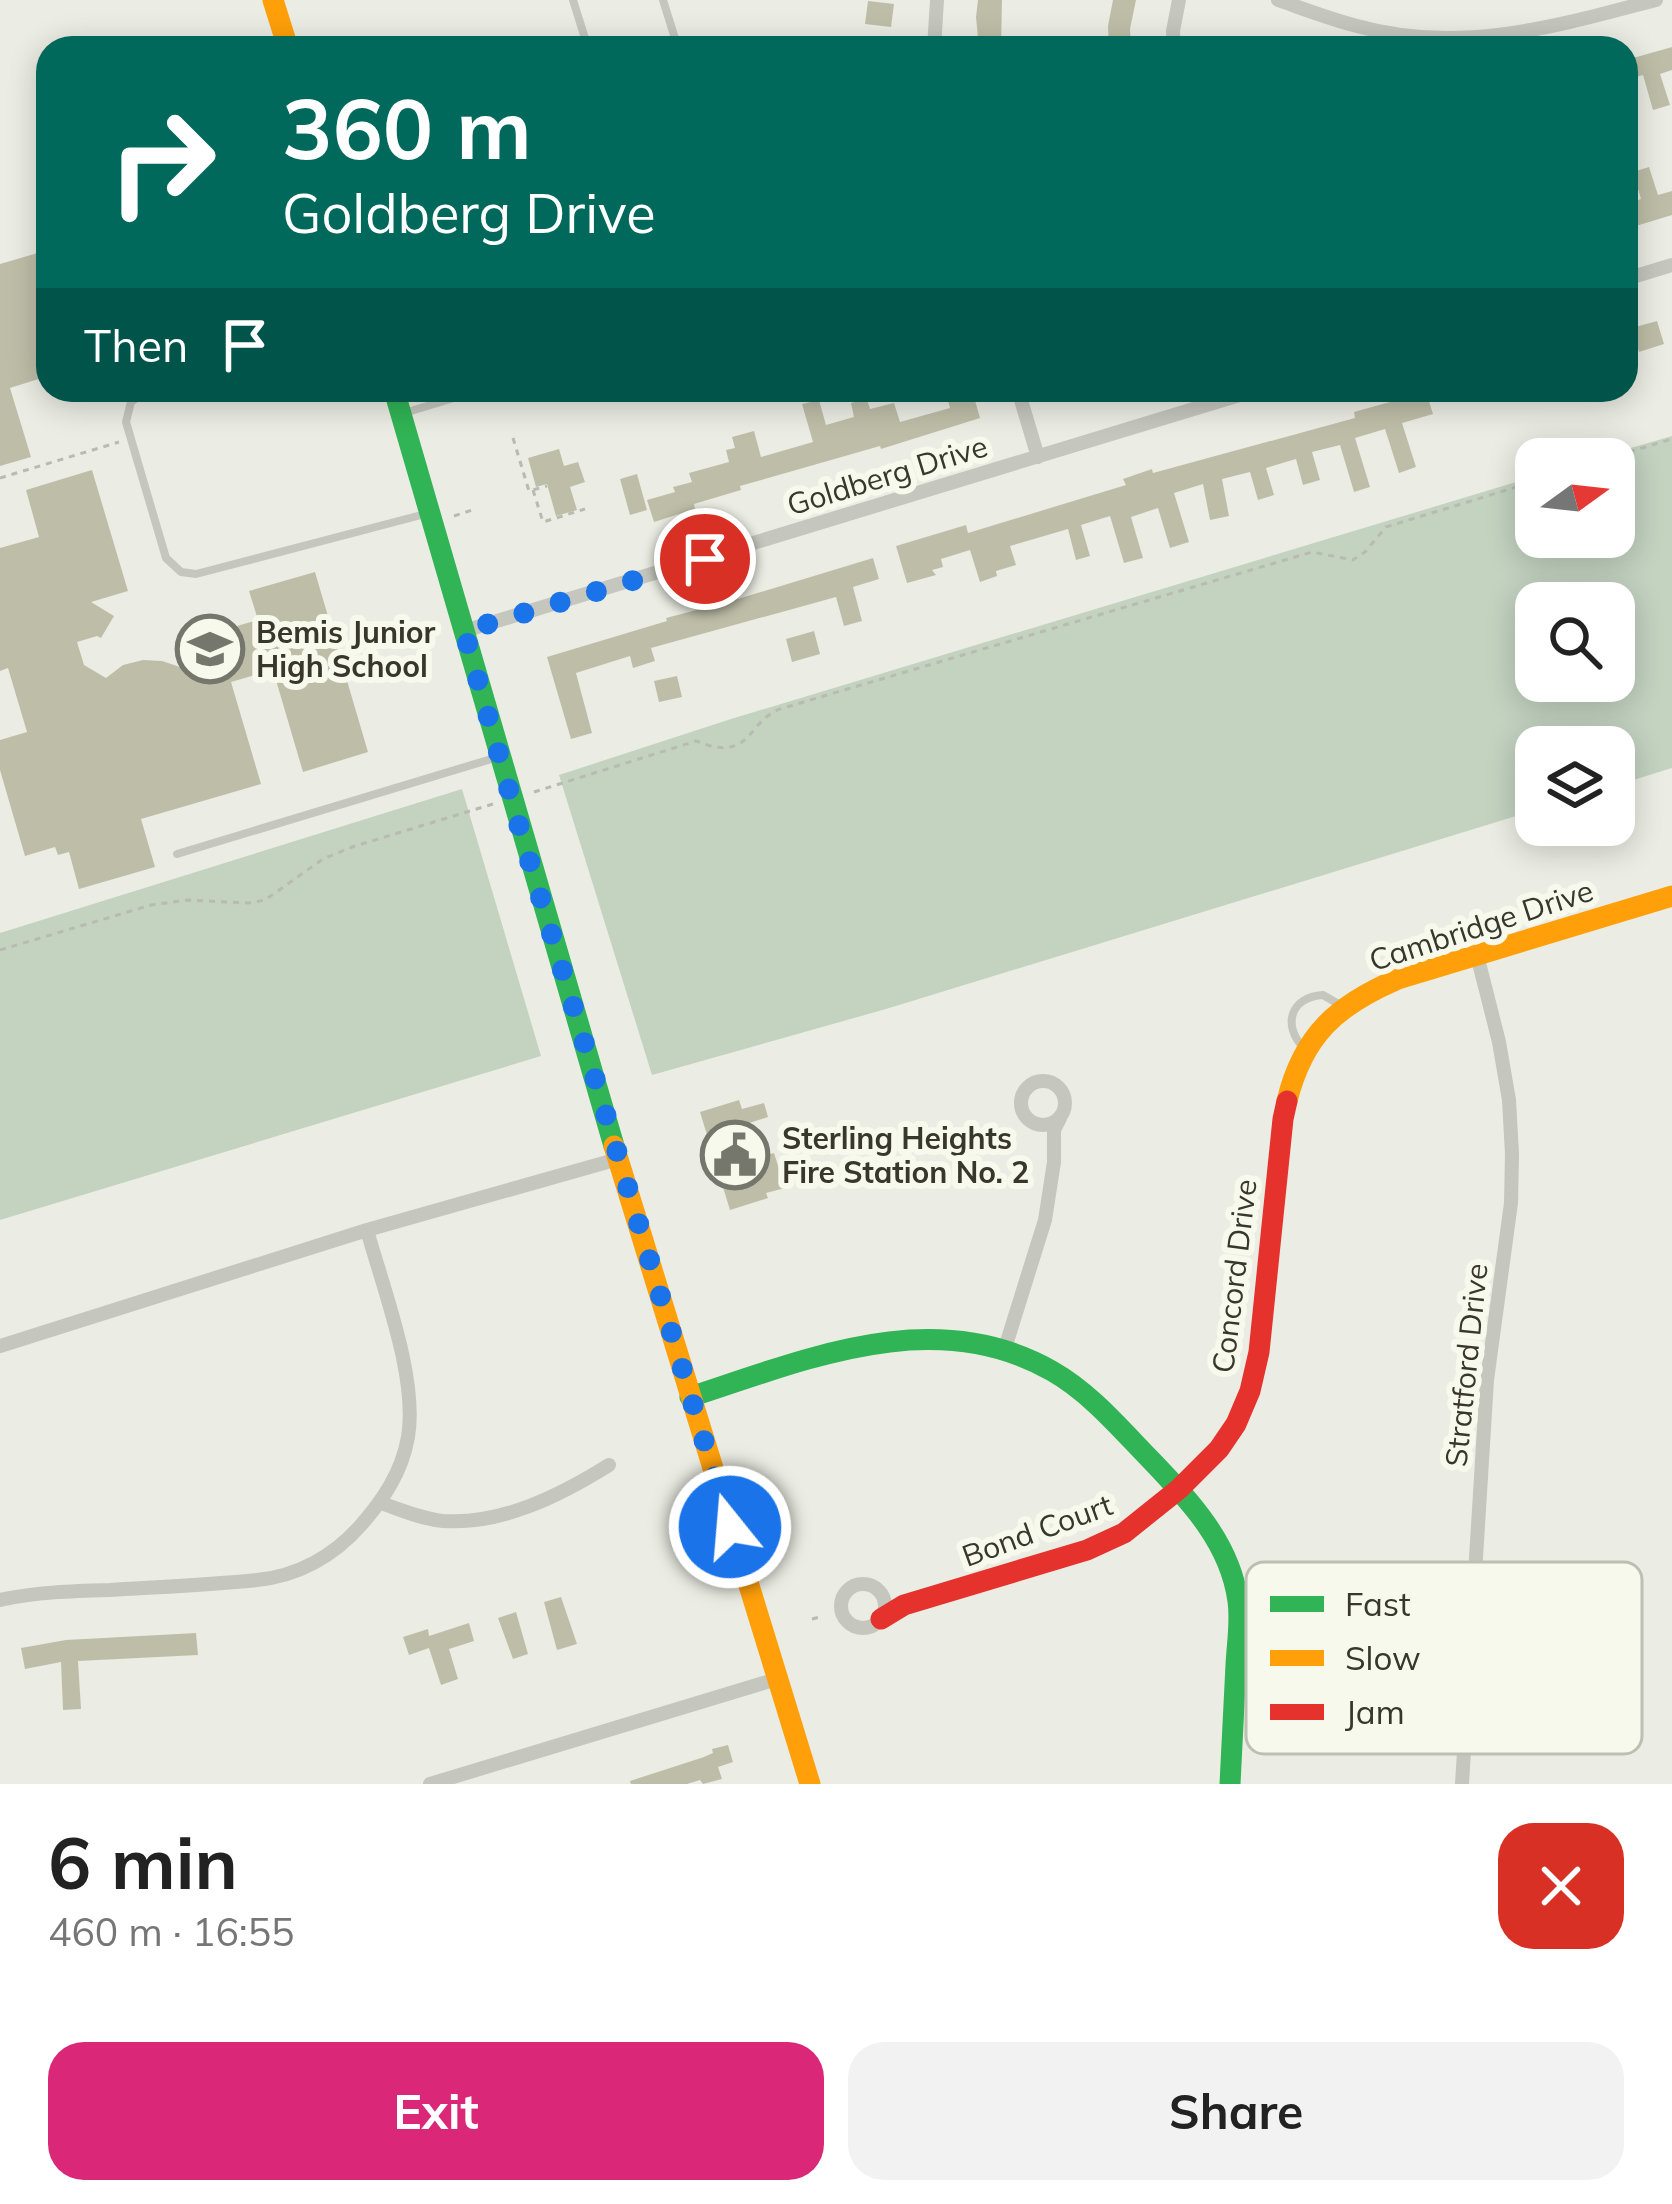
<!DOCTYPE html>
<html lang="en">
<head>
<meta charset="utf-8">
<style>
	:root { --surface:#fff; --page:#f2f2f2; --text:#222; --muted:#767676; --accent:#db2777 }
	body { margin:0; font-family:Mulish,sans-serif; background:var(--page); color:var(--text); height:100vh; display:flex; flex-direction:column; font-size:45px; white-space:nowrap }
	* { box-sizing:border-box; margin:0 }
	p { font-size:39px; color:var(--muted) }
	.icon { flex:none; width:66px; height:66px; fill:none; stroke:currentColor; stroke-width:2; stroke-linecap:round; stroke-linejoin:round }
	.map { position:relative; height:1784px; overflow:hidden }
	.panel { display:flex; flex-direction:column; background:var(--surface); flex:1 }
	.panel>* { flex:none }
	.banner { position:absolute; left:36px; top:36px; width:1602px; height:366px; border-radius:36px; box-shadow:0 6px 30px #0003; background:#00695c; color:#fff; overflow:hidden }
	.needle { width:78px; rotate:75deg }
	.fabs { position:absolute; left:1515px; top:438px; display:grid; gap:24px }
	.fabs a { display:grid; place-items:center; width:120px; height:120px; border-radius:24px; background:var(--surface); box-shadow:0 6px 30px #0003; font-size:60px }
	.pin { position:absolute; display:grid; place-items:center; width:102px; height:102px; color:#fff; margin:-51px; border:6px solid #fff; border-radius:50%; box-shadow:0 3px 12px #0007 }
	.me { position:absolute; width:132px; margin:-66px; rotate:343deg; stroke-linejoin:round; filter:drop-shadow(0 0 9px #0008) }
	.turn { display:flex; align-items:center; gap:42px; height:252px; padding:0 48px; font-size:54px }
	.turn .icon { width:156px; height:156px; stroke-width:2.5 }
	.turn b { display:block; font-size:84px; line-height:102px }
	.then { display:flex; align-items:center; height:114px; padding:0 48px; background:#0003; gap:24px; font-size:45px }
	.round { display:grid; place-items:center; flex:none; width:126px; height:126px; border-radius:36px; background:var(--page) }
	.headline { display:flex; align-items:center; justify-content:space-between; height:204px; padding:0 48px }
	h1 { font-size:72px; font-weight:700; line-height:90px }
	.cta { display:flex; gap:24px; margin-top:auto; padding:24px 48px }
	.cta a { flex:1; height:138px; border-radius:36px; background:var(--accent); color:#fff; font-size:48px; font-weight:700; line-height:138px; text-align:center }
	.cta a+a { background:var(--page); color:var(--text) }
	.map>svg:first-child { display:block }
</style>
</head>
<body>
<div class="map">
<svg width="1672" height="1784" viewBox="0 0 1672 1784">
	<rect width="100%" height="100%" fill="#ebede4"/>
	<path fill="#c3d3c0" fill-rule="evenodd" d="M1672,436v332l-58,18v-39h-78v63l-650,199 -234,66 -93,-300 172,-56 805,-243v61h78v-78h-21zM1536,603h78v78h-78z
		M462,789l79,267 -541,164v-287z"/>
	<path fill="#bebea8" d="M978,0h24l-1,47 -22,1 -3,-31z
		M1113,0h23l-6,29 1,19h-22l-1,-22z
		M868,1l26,3 -3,23 -26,-3z
		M1672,47v23l-12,4 10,31 -17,5 -10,-35 -17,5v-20z
		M1649,167l9,28 14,-4v24l-46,14v-25l15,-5 -8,-27z
		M48,250v126l-38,12 21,69 -31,9v-202z
		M1657,321l7,23 -25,8 -7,-24z
		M945,390h27l8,28 -99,31 -1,-3 -140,40 1,4 -47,14 1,5 -41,13 -7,-22 28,-8 -2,-5 19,-5 -3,-9 40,-11 -3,-12 9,-2 -3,-11 22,-6 7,26 52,-15 -11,-38 17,-4 7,25 28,-8 -3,-14 16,-4 3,10 24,-6 6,19 50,-14z
		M1426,392l7,22 -31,9 14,44 -17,6 -14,-44 -30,9 15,49 -16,5 -14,-47 -28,7 8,28 -17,5 -7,-26 -30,9 8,27 -16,5 -8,-28 -28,7 7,37 -19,4 -7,-36 -29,9 15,49 -19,6 -12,-40 -27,9 12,41 -19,5 -14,-47 -29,9 9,31 -14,4 -8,-31 -58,17 6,19 -20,6 1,5 -17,6 -10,-32 -29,9 2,8 -11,3 4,5 -29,8 -11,-37 70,-21 2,8 158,-48 -3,-6 29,-10 1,4 202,-55 -1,-6z
		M559,449l5,17 14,-4 7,20 -15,5 7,23 -21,6 -9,-32 -11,3 -8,-29z
		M92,470l36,121 -37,11 23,14 -13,22 -4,-2 -20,6 7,23 22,13 17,-13 20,-5 19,1 24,8 -8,-26 80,-23 -9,-29 66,-19 53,180 -65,20 -30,-102 -42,12 30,102 -120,35 14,48 -76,22 -10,-37 -11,3 -3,-8 -30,9 -25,-86v-30l27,-8 -19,-64 -8,3v-123l39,-11 -13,-47z
		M637,474l10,36 -17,5 -10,-36z
		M873,558l6,21 -26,8 9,34 -18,5 -8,-29 -185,51 4,13 -22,7 -3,-12 -54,17 16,60 -21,6 -24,-82 120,-36 -1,-3 46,-12 -1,-2 27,-8v3z
		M814,631l6,23 -28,8 -6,-23z
		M677,676l5,21 -23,5 -5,-21z
		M739,1100l3,9 22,-6 4,14 -22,7 11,34 17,-5 11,35 -19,5 2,5 -38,12 -30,-98z
		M561,1597l16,47 -20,6 -13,-48z
		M516,1612l12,42 -15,5 -15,-41z
		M469,1623l5,18 -25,8 9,30 -17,6 -12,-37 -20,7 -6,-18 25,-8 1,7z
		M196,1633l2,22 -120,6 3,48 -18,1 -2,-48 -36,7 -4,-21 45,-8z
		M728,1745l5,17 -15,5 4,12 -19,5 -3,-4 -13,4h-56l-1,-3 74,-24 9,-4 -1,-4z"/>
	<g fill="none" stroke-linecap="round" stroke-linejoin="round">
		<path stroke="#b9bab1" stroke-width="3" stroke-dasharray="6 6" stroke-linecap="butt" d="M513,438l16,53 18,-5
			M1606,459l66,-20
			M0,478l119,-36
			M533,490l10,32 42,-13
			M454,516l21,-7
			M534,792l162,-51c7,2 13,5 19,6 34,5 35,-21 57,-34 5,-4 12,-5 18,-7l522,-154 41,8 12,-8 21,-25 150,-46
			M0,950l151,-45 36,-5 61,3 17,-3 58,-41 29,-12 144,-44
			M812,1619l8,-2"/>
		<path stroke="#c5c6bd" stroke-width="8" d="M573,0l15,48
			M663,0l15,48
			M149,390l-18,12 -5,20 40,136 15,14 15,2 233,-61
			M401,414l79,-24
			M177,854l321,-97
			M1304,1048c-22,-22 -14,-51 19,-53l19,11"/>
		<path stroke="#c5c6bd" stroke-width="14" d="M1278,0c26,9 52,19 79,26 102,29 200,0 299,-26
			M934,48l3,-48
			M1174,48l-1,-17 6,-31
			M1626,279l46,-14
			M1018,390l20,67
			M464,631l792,-241
			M1021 1103a22 22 0 1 1 44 0a22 22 0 1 1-44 0Z
			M0,1346l367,-116 251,-71
			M1005,1348l40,-128 9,-58v-32l6,-12
			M381,1503c20,7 41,16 62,18 59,4 118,-26 166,-56
			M841 1606a22 22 0 1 1 44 0a22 22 0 1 1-44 0Z
			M0,1600c36,-8 73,-9 110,-10 49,-3 99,-5 147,-10 41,-4 77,-24 104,-55 22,-25 41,-53 47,-88 10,-59 -25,-149 -41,-207
			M430,1784l347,-105
			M1462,1784l25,-404 24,-177 1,-49 -3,-54 -10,-58 -22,-87"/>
		<path stroke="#30b455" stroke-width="21" d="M394,390l220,756
			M690,1397c117,-38 245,-93 362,-26 37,21 66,55 95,85 40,42 83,85 91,145 3,20 -1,43 -2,64 -2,40 -4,79 -6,119"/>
		<path stroke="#ff9f0a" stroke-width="21" d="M273,0l15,48
			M1287,1101c16,-66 50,-96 111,-122l274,-83
			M614,1146l196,638"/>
		<path stroke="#e5322d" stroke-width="21" d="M881,1619l23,-14 183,-55 37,-17 55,-44 40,-40 17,-25 14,-33 9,-39 24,-233 4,-18"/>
	</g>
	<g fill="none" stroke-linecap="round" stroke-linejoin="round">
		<path stroke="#1a73e8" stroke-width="21" stroke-dasharray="0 37.8" d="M705,559l-241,72 58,205 208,691"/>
	</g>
	<defs>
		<symbol id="school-ring" viewBox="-11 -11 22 22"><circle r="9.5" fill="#f6f9ec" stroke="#76776c" stroke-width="1.5"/><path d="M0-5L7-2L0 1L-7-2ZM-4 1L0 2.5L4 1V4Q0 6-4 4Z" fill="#76776c"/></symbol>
		<symbol id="civic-ring" viewBox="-11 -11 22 22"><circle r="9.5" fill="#f6f9ec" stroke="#76776c" stroke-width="1.5"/><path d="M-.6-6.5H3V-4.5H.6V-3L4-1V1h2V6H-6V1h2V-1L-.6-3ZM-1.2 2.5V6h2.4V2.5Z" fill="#76776c"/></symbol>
	</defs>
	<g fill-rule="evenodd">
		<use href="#school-ring" x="172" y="611" width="76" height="76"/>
		<use href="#civic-ring" x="697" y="1117" width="76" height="76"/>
	</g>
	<g text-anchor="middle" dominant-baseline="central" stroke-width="12" stroke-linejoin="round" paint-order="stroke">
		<g font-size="30" fill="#37372b" stroke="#f6f9ec">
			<text transform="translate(887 475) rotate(-17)">Goldberg Drive</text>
			<text transform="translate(1481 925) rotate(-18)">Cambridge Drive</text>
			<text transform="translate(1234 1276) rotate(-83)">Concord Drive</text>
			<text transform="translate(1466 1365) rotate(-84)">Stratford Drive</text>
			<text transform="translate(1037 1530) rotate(-20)">Bond Court</text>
		</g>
		<g font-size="30" font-weight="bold" fill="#37372b" stroke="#f6f9ec" text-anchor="start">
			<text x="256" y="632">Bemis Junior<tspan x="256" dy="34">High School</tspan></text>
			<text x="782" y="1138">Sterling Heights<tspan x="782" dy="34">Fire Station No. 2</tspan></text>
		</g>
	</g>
	<rect x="1246" y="1562" width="396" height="192" rx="18" fill="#f6f9ec" stroke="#bdbfb2" stroke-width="3"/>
	<rect x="1270" y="1596" width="54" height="16" fill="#30b455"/>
	<rect x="1270" y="1650" width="54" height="16" fill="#ff9f0a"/>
	<rect x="1270" y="1704" width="54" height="16" fill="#e5322d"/>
	<g font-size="33" fill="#37372b">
		<text x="1345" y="1616">Fast</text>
		<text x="1345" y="1670">Slow</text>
		<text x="1345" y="1724">Jam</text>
	</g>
</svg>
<div class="fabs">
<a><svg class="needle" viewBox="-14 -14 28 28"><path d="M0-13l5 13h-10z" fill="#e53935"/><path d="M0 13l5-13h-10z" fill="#767676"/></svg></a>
<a><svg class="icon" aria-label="search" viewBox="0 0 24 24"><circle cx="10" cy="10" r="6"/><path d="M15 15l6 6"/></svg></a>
<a><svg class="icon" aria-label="layers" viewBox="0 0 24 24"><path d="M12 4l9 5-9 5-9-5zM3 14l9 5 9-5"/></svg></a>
</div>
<div class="pin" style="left:705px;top:559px;background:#d93025"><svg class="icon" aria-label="arrive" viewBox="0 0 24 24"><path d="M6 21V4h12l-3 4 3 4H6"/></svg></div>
<svg class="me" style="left:730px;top:1527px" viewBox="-20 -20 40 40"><circle r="17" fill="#1a73e8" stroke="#fff" stroke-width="3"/><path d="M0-11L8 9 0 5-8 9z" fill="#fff"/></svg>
<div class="banner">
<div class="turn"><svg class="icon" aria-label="right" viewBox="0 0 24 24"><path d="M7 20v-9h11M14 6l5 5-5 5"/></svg><div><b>360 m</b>Goldberg Drive</div></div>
<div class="then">Then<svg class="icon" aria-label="arrive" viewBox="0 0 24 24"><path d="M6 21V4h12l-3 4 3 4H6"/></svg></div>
</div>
</div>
<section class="panel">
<div class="headline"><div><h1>6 min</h1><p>460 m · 16:55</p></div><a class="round" style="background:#d93025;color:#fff"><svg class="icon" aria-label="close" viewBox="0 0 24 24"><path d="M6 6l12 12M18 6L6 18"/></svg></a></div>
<div class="cta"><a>Exit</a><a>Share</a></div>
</section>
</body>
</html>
